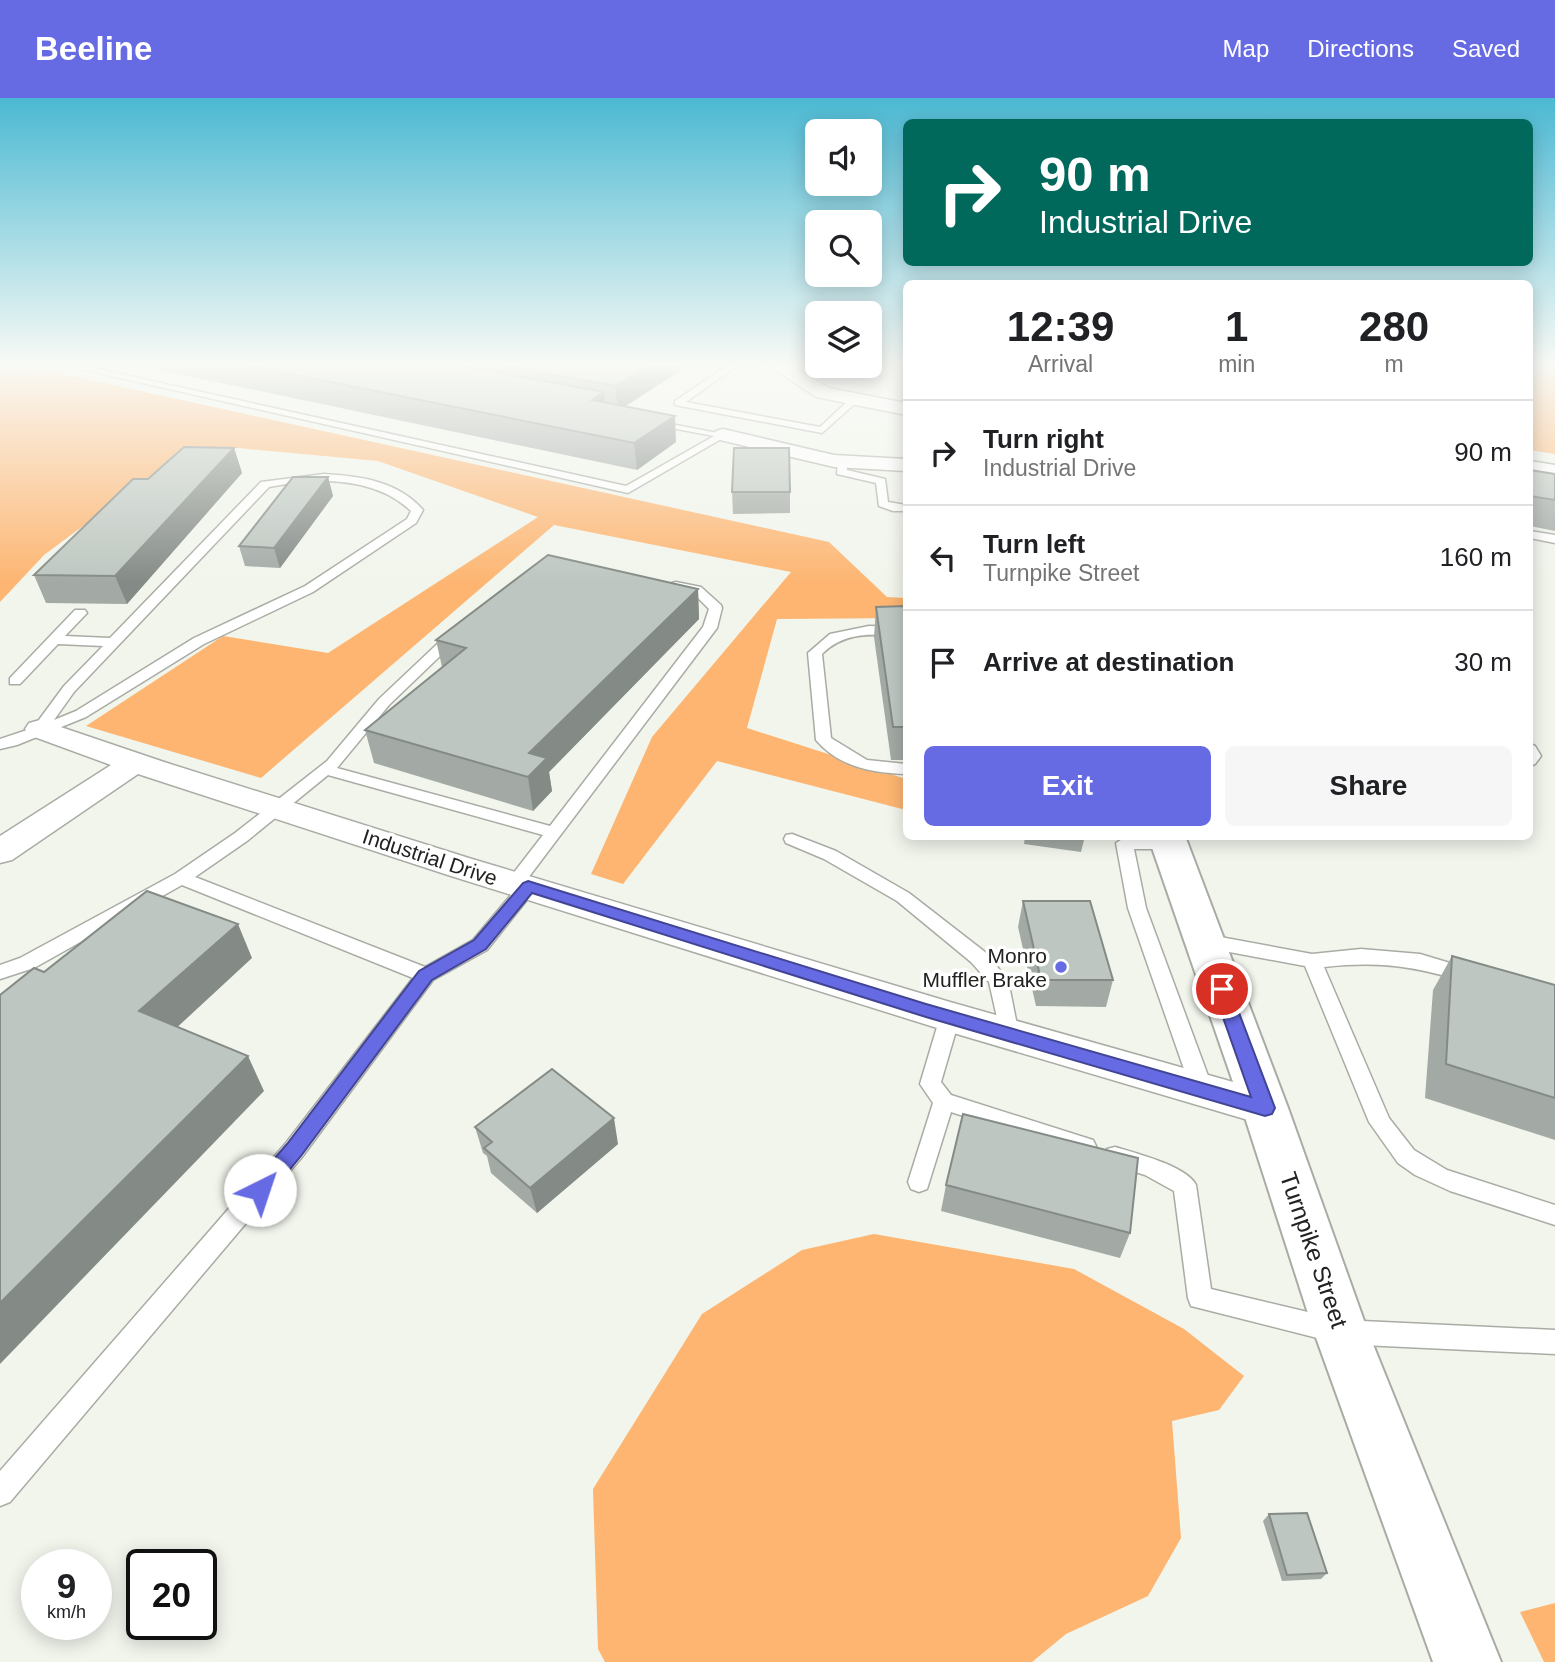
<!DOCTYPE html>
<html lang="en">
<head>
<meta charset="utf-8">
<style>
	:root { --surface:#fff; --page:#f6f6f6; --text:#202124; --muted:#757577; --line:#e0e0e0; --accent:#666ae3 }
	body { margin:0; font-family:Helvetica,sans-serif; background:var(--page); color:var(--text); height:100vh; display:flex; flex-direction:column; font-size:26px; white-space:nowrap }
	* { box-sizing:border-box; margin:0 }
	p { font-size:23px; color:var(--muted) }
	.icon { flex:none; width:38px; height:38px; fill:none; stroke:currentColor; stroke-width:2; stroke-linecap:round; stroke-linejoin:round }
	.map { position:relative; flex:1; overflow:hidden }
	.panel { position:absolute; left:903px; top:182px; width:630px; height:560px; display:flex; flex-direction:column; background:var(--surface); border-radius:10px; box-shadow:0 4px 18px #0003 }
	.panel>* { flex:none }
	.guide { position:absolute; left:903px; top:21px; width:630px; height:147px; border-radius:10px; box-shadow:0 4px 18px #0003; background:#00695c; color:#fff; overflow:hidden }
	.fabs { position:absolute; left:805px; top:21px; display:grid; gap:14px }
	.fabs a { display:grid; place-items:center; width:77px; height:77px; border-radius:10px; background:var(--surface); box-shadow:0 4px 18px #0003; font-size:35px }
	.speed { position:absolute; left:21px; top:1451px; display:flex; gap:14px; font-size:35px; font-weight:700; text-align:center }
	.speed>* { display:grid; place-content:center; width:91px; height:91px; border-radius:50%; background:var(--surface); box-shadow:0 4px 18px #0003; line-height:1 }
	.speed small { font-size:18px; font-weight:400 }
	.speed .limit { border:4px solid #111; border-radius:10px; background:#fff; color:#111 }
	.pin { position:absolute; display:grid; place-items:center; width:60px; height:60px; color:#fff; margin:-30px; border:4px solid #fff; border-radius:50%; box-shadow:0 2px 7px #0007 }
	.me { position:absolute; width:77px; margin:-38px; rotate:41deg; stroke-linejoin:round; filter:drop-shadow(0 0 5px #0008) }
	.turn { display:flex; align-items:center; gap:24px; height:147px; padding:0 21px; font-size:32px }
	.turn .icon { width:91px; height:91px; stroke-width:2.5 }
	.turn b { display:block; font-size:49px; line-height:60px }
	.eta { display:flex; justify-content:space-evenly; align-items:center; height:119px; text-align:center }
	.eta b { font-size:42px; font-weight:700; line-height:49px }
	.cta { display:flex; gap:14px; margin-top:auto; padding:14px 21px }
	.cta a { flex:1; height:80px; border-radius:10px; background:var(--accent); color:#fff; font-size:28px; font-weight:700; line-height:80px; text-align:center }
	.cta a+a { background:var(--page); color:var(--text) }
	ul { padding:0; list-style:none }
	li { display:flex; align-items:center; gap:21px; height:105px; padding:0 21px; border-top:2px solid var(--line) }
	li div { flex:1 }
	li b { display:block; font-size:26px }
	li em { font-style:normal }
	header { display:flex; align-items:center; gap:42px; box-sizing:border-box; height:98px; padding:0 35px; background:var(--accent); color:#fff }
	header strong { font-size:33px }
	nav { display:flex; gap:38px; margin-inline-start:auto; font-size:24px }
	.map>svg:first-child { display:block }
</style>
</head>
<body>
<header>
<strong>Beeline</strong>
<nav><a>Map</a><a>Directions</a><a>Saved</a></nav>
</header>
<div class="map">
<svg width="1555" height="1564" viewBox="0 0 1555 1564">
	<rect width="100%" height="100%" fill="#f1f5ec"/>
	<path fill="#fdb571" d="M0,266h18l811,178 58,55 19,1v20l-129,1 -30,109 159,51v31l-189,-49 -94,123 -32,-10 61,-137 139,-165 -237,-47 -293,253 -175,-52 137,-90 105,17 210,-136 -160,-56 -151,-14 -47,7 -136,101 -44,47z
		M1530,266h25v90l-25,-4z
		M874,1136l200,35 110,60 60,47 -25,34 -47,11 9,117 -33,58 -82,38 -34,28h-427l-7,-13 -5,-160 109,-175 100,-64z
		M1555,1505v59h-11l-24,-50z"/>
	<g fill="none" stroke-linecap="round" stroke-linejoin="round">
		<defs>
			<path id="service" d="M59,266h16l551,122 88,-50 -64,-12v-4l78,15 -100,58z
				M730,266h10l-54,38 134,25 31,-29 8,2 -37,33 -147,-28v-4z
				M838,361h8l1,11 38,9 3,23 18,3v6h-13l-14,-5 -3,-23 -39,-9z
				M324,376c36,2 74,7 99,36l-7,13 -103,69 -109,52 -118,73 -69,28 -17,4v-10l33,-11 31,-42 39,-40 -45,-2 -38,40h-10v-6l65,-68h10l2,3 -22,23 45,2 151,-156zM303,383c39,-1 78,2 108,30l-4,8 -102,67 -111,52 -118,73 -22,9 20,-28 195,-205z
				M1530,433l25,4v8l-25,-5z
				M676,484l25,5 20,18 1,3 -5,20 -192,254 9,1 3,4 -3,4 -47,59 -54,30 -131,177 -292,345 -10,4v-35l286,-328 127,-165 -231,-93 -148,83 -34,11v-14l20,-7 155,-84 60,-41 92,-72 52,-62 72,-68 5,-1 7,4 -74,71 -52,63 213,58 153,-199 6,-18 -16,-16 -21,-4v-6zM328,677l215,60 -38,49 3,4 8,1 -43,51 -48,27 -230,-90 52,-36z
				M869,528l37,1v8c-31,0 -60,-5 -84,19l9,84 36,22 39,4v10c-33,-1 -67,-7 -90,-34l-8,-87 22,-19z
				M1530,646l5,2 6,10 -6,8 -5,2z
				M792,736l44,17 73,42 76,59 23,28 11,55 -3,5 -7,3 -7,-3 -13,-58 -18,-20 -74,-61 -73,-42 -38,-16 -2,-4 2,-4z
				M1124,740l45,1 8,5 -8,5h-35l12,59 68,184 -4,6 -7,2 -7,-2 -4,-6 -64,-184 -12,-65z
				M1204,836l108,20 49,-5 59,5 53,16 3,5 -3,5 -7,2c-53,-16 -86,-21 -142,-15l65,151 25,32 33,20 108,35v20l-105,-34 -35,-16 -17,-12 -29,-41 -64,-156 -108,-20 -2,-5 2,-5z
				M950,912l7,2 3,5 -19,65 10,13 142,45 3,6 -3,6 -8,3 -134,-43 -24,77 -8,3 -8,-3 -3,-7 25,-79 -13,-19 20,-67 3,-5z
				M1115,1049c20,6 72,19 81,38l15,104 130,31 214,10v24l-214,-10 -150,-38 -3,-8 -14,-107 -29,-16 -38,-12 -3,-7 3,-7z"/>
			<path id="minor" d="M767,266h21l41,24 77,15v12l-90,-18z
				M723,331l111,26 72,4v12l-72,-4 -118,-28 -3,-4 3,-4z
				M1530,363l25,4v12l-25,-4z
				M40,622l124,42 308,97 478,143 315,89 15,5 6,12 -6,12 -15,5 -315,-93 -502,-157 -310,-101 -126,86 -12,3v-27l111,-71 -82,-30 -4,-6 4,-6z"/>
			<path id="primary" d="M1148,738h37l103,272 80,224 133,330h-68l-119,-330 -72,-224z"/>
		</defs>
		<use href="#service" stroke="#a9aca4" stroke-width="3"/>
		<use href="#minor" stroke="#a9aca4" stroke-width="3"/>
		<use href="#primary" stroke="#a9aca4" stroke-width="4"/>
		<use href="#service" fill="#fff" fill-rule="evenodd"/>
		<use href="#minor" fill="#fff" fill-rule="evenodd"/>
		<use href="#primary" fill="#fff" fill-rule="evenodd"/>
	</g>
	<path fill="#a3aaa5" d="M131,266h273l10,2 4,-2h273l-66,42 51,36 -39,28z
		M234,350l8,25 -115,131 -81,-1 -12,-28 114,-96z
		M1530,372l25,4v57l-25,-5z
		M328,379l5,19 -53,72 -35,-2 -6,-20z
		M732,394h58v21l-57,1z
		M698,491l1,30 -150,153 3,19 -19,20 -159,-48 -9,-33 77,-63 -6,-27z
		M906,508v154h-15l-17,-123 2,-30z
		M1025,738h60l-4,16 -57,-8z
		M1023,803l90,79 -7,27 -70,-1 -18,-79z
		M1452,858l103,29v155l-130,-42 8,-108z
		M475,1029l143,17 -81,69 -46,-40 -4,-17 -4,-3z
		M946,1087l184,48 -10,25 -179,-47z
		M1269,1416l58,59 -6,6 -39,2 -19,-60z"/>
	<path fill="#848b86" d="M652,266h39l-73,47 -3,-25z
		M604,294l3,26 -15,-18z
		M675,318l1,26 -39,28 -3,-27z
		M234,350l8,25 -115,131 -12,-28z
		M328,379l5,19 -53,72 -6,-20z
		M698,491l1,30 -150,153 3,19 -19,20 -5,-34 1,-24z
		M238,826l14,34 -94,87 -19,-34z
		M248,958l16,35 -264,273v-61z
		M614,1020l4,26 -81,69 -7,-25z"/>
	<path fill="#bdc6c0" stroke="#848b86" stroke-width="2" d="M241,266h163l10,2 4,-2h33l153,28 -12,8 83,16 -41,27z
		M494,266h158l-37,22z
		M184,349l50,1 -119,128 -81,-1 99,-96h15z
		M734,350h55l1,44h-58z
		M1530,372l25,4v26l-25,-4z
		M293,379h35l-54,71 -35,-2z
		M548,457l150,34 -169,164 18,5 -19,19 -163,-47 101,-82 -30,-8z
		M906,508v121h-13l-17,-120z
		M147,793l91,33 -99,87 109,45 -248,247v-308l34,-27 10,4z
		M1023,803h67l23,79h-72z
		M1452,858l103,29v113l-109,-34z
		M552,971l62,49 -84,70 -46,-40 8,-6 -17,-15z
		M963,1016l175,44 -8,75 -184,-48z
		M1307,1415l20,60 -40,2 -18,-61z"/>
	<linearGradient id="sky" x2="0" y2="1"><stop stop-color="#4bb9d3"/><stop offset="0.55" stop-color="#f9faf6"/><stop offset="1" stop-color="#f9faf6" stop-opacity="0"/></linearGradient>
	<rect width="1555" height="485" fill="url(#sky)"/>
	<path fill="#666ae3" stroke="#424594" stroke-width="2" d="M528,783l398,123 325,93 -38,-108 2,-4h13l2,4 45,119 -3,6 -7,2 -339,-99 -394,-124 -46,56 -54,31 -131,176 -34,41 -7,2 -8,-2 -3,-7 3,-6 35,-40 132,-173 55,-31 49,-57z"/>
	<circle fill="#666ae3" stroke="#fff" stroke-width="2.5" cx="1061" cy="869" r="7"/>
	<g text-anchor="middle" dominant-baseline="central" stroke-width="7" stroke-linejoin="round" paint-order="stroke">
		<g font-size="21" fill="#222320" stroke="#fff">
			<text transform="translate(430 759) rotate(18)">Industrial Drive</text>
		</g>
		<g font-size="21" fill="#222320" stroke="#fff" text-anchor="end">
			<text x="1047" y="857">Monro<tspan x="1047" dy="24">Muffler Brake</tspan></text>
		</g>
		<g font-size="24" fill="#222320" stroke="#fff">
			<text transform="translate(1314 1152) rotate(71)">Turnpike Street</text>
		</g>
	</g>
</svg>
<div class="fabs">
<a><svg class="icon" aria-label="sound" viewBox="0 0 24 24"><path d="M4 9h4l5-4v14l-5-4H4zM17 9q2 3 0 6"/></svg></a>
<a><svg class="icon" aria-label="search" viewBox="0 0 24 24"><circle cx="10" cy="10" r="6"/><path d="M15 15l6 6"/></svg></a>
<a><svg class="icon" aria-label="layers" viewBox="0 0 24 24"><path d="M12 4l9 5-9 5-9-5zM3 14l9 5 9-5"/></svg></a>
</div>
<div class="speed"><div>9<small>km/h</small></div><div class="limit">20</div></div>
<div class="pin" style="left:1222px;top:891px;background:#d93025"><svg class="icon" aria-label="arrive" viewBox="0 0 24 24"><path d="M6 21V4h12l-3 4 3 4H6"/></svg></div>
<svg class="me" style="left:260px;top:1092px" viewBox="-20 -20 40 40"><circle r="19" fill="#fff"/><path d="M0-13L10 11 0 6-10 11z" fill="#666ae3"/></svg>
<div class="guide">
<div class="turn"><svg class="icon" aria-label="right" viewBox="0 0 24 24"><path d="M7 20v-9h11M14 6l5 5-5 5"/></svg><div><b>90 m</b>Industrial Drive</div></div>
</div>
<section class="panel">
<div class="eta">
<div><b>12:39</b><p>Arrival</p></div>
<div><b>1</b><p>min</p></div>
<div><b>280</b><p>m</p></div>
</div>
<ul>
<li><svg class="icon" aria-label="right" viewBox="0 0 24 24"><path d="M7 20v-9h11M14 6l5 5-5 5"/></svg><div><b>Turn right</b><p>Industrial Drive</p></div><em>90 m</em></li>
<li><svg class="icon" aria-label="left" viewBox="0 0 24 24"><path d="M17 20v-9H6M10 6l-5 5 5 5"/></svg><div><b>Turn left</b><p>Turnpike Street</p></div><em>160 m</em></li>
<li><svg class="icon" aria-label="arrive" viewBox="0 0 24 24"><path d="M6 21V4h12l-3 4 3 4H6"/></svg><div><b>Arrive at destination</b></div><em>30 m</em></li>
</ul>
<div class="cta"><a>Exit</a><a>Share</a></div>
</section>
</div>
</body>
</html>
